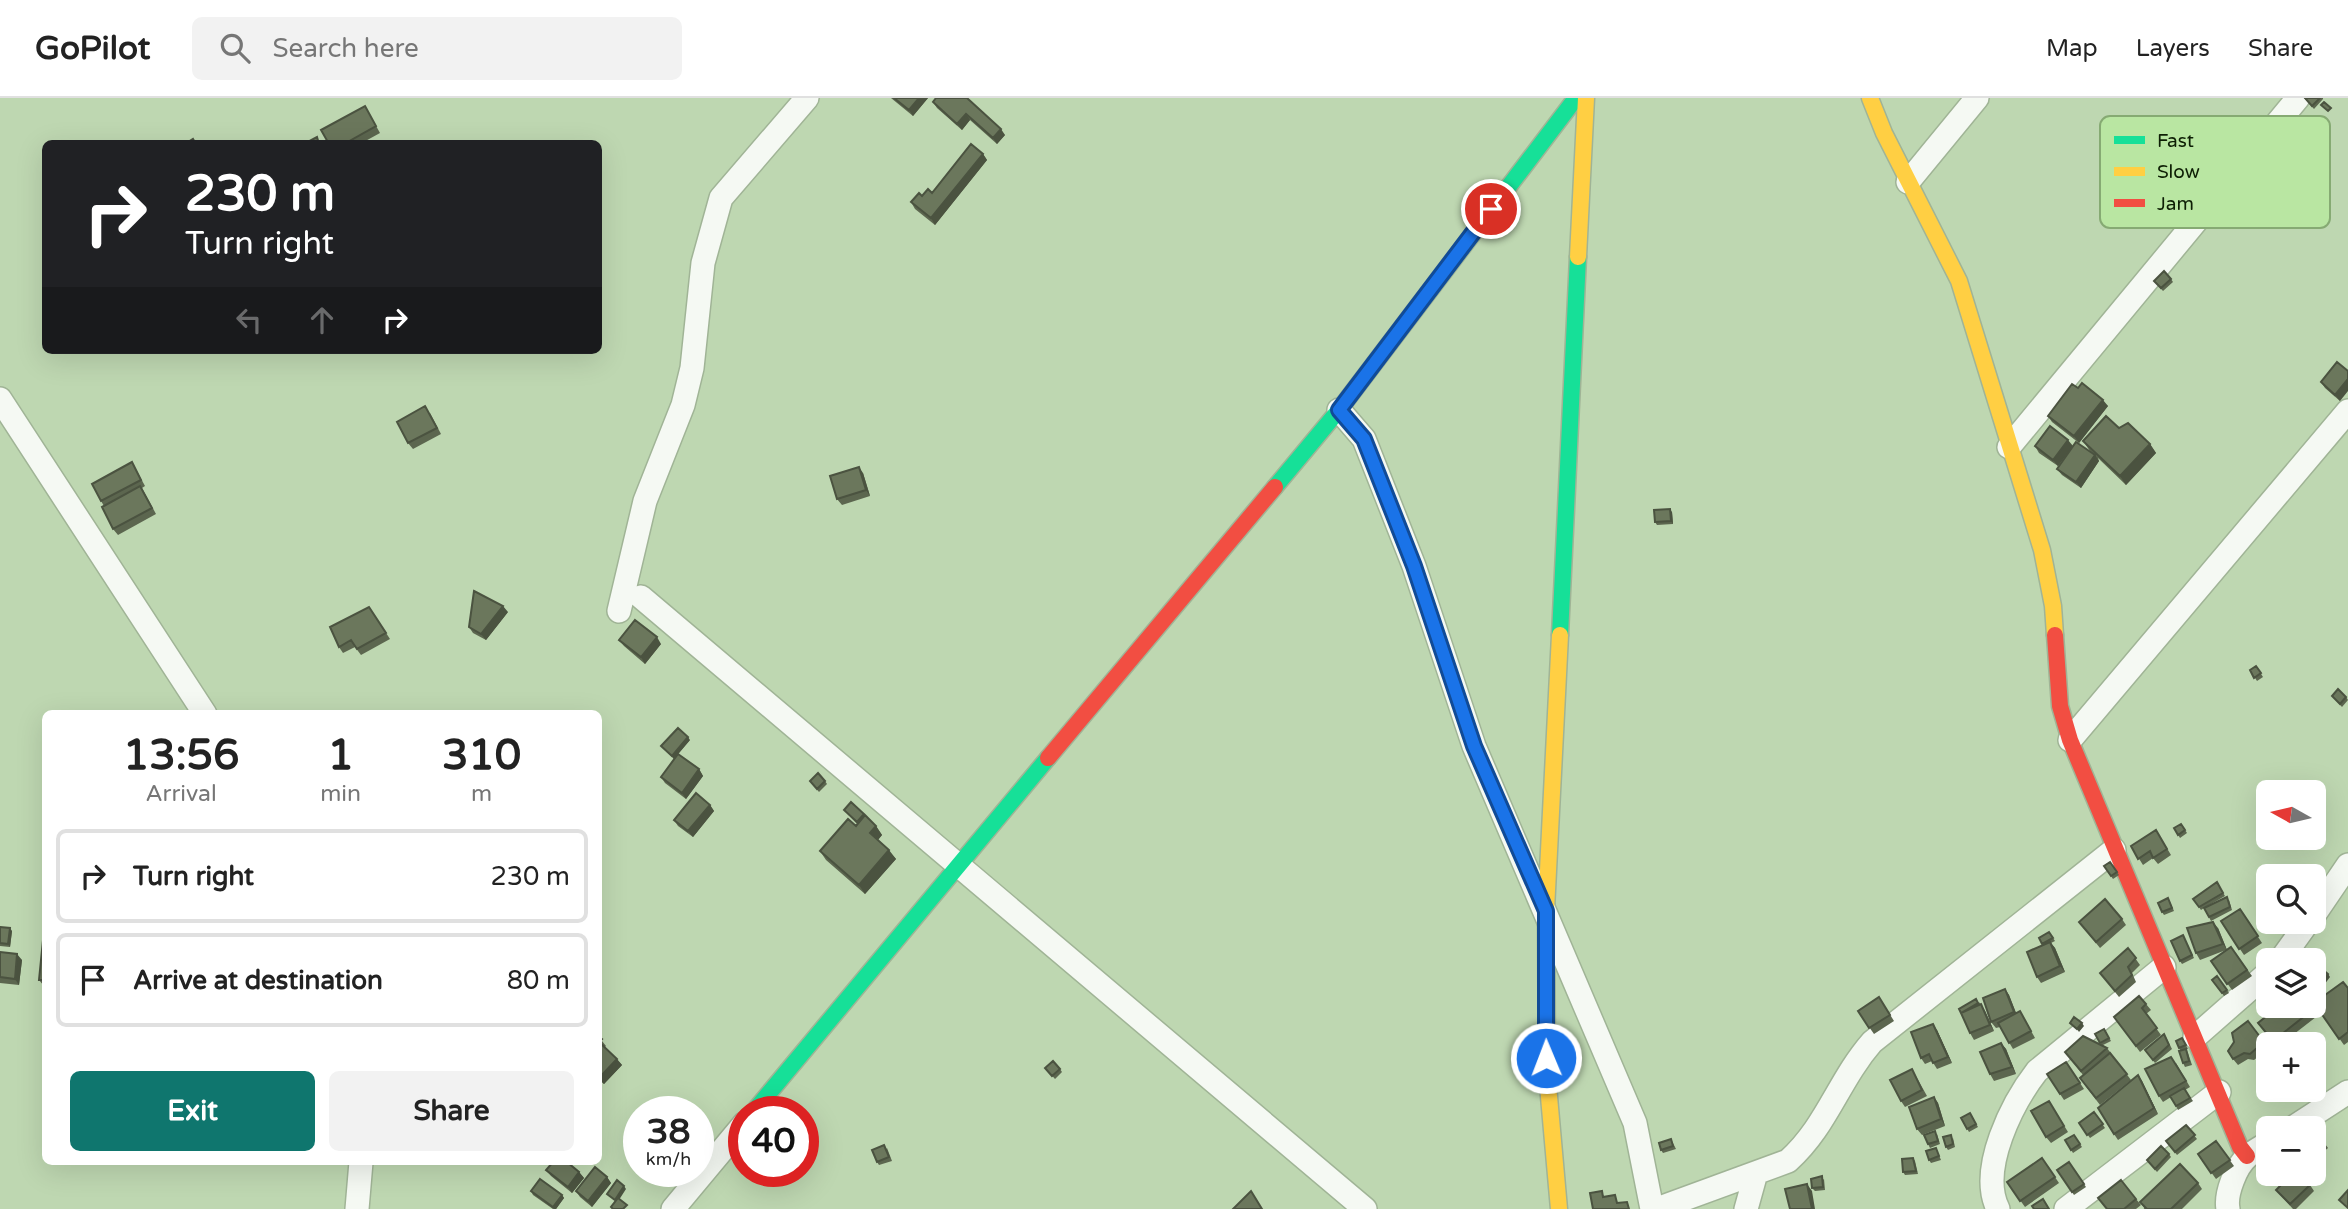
<!DOCTYPE html>
<html lang="en">
<head>
<meta charset="utf-8">
<style>
	:root { --surface:#fff; --page:#f2f2f2; --text:#222; --muted:#767676; --line:#e0e0e0; --accent:#0f766e }
	body { margin:0; font-family:"Varela Round",sans-serif; background:var(--page); color:var(--text); height:100vh; display:flex; flex-direction:column; font-size:26px; white-space:nowrap }
	* { box-sizing:border-box; margin:0 }
	p { font-size:23px; color:var(--muted) }
	.icon { flex:none; width:38px; height:38px; fill:none; stroke:currentColor; stroke-width:2; stroke-linecap:round; stroke-linejoin:round }
	.map { position:relative; flex:1; overflow:hidden }
	.details { position:absolute; left:42px; top:612px; width:560px; height:455px; display:flex; flex-direction:column; background:var(--surface); border-radius:10px; box-shadow:0 7px 28px #0002 }
	.details>* { flex:none }
	.guide { position:absolute; left:42px; top:42px; width:560px; height:214px; border-radius:10px; box-shadow:0 7px 28px #0002; background:#202124; color:#fff; overflow:hidden }
	.needle { width:46px; rotate:278deg }
	.tools { position:absolute; left:2256px; top:682px; display:grid; gap:14px }
	.tools a { display:grid; place-items:center; width:70px; height:70px; border-radius:10px; background:var(--surface); box-shadow:0 7px 28px #0002; font-size:35px }
	.speed { position:absolute; left:623px; top:998px; display:flex; gap:14px; font-size:35px; font-weight:700; text-align:center }
	.speed>* { display:grid; place-content:center; width:91px; height:91px; border-radius:50%; background:var(--surface); box-shadow:0 7px 28px #0002; line-height:1 }
	.speed small { font-size:18px; font-weight:400 }
	.speed .limit { border:10px solid #d22; background:#fff; color:#111 }
	.pin { position:absolute; display:grid; place-items:center; width:60px; height:60px; color:#fff; margin:-30px; border:4px solid #fff; border-radius:50%; box-shadow:0 2px 7px #0007 }
	.me { position:absolute; width:77px; margin:-38px; rotate:359deg; stroke-linejoin:round; filter:drop-shadow(0 0 5px #0008) }
	.turn { display:flex; align-items:center; gap:24px; height:147px; padding:0 28px; font-size:32px }
	.turn .icon { width:91px; height:91px; stroke-width:2.5 }
	.turn b { display:block; font-size:49px; line-height:60px }
	.lanes { display:flex; align-items:center; height:66px; padding:0 28px; background:#0003; justify-content:center; gap:35px; direction:ltr }
	.lanes .off { opacity:.35 }
	.eta { display:flex; justify-content:space-evenly; align-items:center; height:119px; text-align:center }
	.eta b { font-size:42px; font-weight:700; line-height:49px }
	.action { display:flex; gap:14px; margin-top:auto; padding:14px 28px }
	.action a { flex:1; height:80px; border-radius:10px; background:var(--accent); color:#fff; font-size:28px; font-weight:700; line-height:80px; text-align:center }
	.action a+a { background:var(--page); color:var(--text) }
	ul { padding:0; list-style:none }
	li { display:flex; align-items:center; gap:21px; height:94px; margin:0 14px 10px; padding:0 14px; border:4px solid var(--line); border-radius:10px }
	li div { flex:1 }
	li b { display:block; font-size:26px }
	li em { font-style:normal }
	header { display:flex; align-items:center; gap:42px; box-sizing:border-box; height:98px; padding:0 35px; background:var(--surface); border-bottom:2px solid var(--line) }
	header strong { font-size:33px }
	nav { display:flex; gap:38px; margin-inline-start:auto; font-size:24px }
	.search { width:490px; height:63px; background:var(--page); display:flex; align-items:center; gap:18px; box-sizing:border-box; padding:0 24px; border-radius:10px; color:var(--muted); font-size:26px }
	.map>svg:first-child { display:block }
</style>
</head>
<body>
<header>
<strong>GoPilot</strong>
<div class="search"><svg class="icon" aria-label="search" viewBox="0 0 24 24"><circle cx="10" cy="10" r="6"/><path d="M15 15l6 6"/></svg>Search here</div>
<nav><a>Map</a><a>Layers</a><a>Share</a></nav>
</header>
<div class="map">
<svg width="2348" height="1111" viewBox="0 0 2348 1111">
	<rect width="100%" height="100%" fill="#bed7b1"/>
	<g fill="none" stroke-linecap="round" stroke-linejoin="round">
		<defs>
			<path id="street" d="M1908,84l69,-84
				M0,301l205,315
				M1339,312l25,29 50,127 60,180 161,377 17,86
				M2009,349l289,-349
				M641,499l724,612
				M619,513l26,-110 38,-96 9,-37 11,-105 18,-65 86,-100
				M2070,642l278,-329
				M2314,817l34,-50
				M2280,863l28,-39
				M2195,939l73,-64
				M2291,1031l57,-37
				M357,1111l4,-47
				M673,1111l71,-85
				M1657,1111l131,-48c39,-35 50,-80 84,-119l242,-192
				M1746,1111l10,-36
				M1998,1111c-20,-40 15,-107 39,-138l127,-104
				M2066,1111l153,-117
				M2228,1111c-3,-15 8,-43 20,-53 6,-5 14,-9 20,-13"/>
			<path id="fast" d="M1275,389l64,-77 237,-312
				M1560,537l18,-378
				M754,1013l294,-353"/>
			<path id="slow" d="M1870,0l14,35 75,148 83,269 11,56 2,29
				M1578,159l8,-159
				M1559,1111l-12,-135 -1,-164 14,-275"/>
			<path id="jam" d="M2055,537l5,71 10,34 170,407 7,9
				M1048,660l227,-271"/>
		</defs>
		<use href="#street" stroke="#a0b496" stroke-width="26"/>
		<use href="#fast" stroke="#a0b496" stroke-width="19"/>
		<use href="#slow" stroke="#a0b496" stroke-width="19"/>
		<use href="#jam" stroke="#a0b496" stroke-width="19"/>
		<use href="#street" stroke="#f5f9f3" stroke-width="23"/>
		<use href="#fast" stroke="#16e098" stroke-width="16"/>
		<use href="#slow" stroke="#ffcf43" stroke-width="16"/>
		<use href="#jam" stroke="#f24e42" stroke-width="16"/>
	</g>
	<path fill="#5c664f" d="M891,0h37l-15,18z
		M936,0l69,37 -8,9 -27,-24 -8,10 -25,-22 -4,-6z
		M2304,0h19v1l-9,10z
		M365,8l15,27 -20,11h-31z
		M983,56l4,6 -52,65 -20,-16 -4,-7 11,-6 10,-3z
		M2171,181l2,3 -10,9 -9,-10z
		M2337,264l3,39 -15,-13 -4,-6z
		M2078,290l30,18 -29,37 -27,-21 -4,-6z
		M430,315l11,21 -28,15 -5,-6z
		M2119,330l31,16 6,9 -30,32 -28,-27 1,3 -18,27 -19,-13 -5,-6 33,-18 -7,-10z
		M2035,348h38l-15,20 -19,-13z
		M132,364l13,24 -3,2 14,26 -38,21 -5,-6 -9,-23 -3,-5z
		M863,375l7,23 -28,9 -5,-6z
		M1672,414l1,12 -16,1 -2,-3z
		M369,509l21,32 -29,16 -6,-8 -12,6 -4,-6z
		M508,514l-22,28 -13,-7 -4,-6z
		M619,542l42,4 -16,20 -21,-18z
		M2256,568l7,11 -6,4 -7,-11z
		M2332,598l14,1 2,3 -6,7z
		M690,642l-12,14 21,15 4,7 -17,23 -21,-16 -4,-6 13,-18 -13,-13z
		M810,683h15l2,3 -8,8z
		M710,707l4,6 -21,26 -15,-11 -4,-6z
		M844,712l20,4 12,12 6,9 -4,5 18,19 -31,35 -39,-34 -6,-9 37,-27z
		M2181,726l6,9 -7,5 -6,-10z
		M2156,732l15,25 -13,9 -5,-6 -10,7 -12,-19z
		M2110,764l9,13 -6,4 -9,-13z
		M2217,784l8,14 -21,12 25,-8 3,10 -21,11 -7,-13 -3,2 -8,-11z
		M2170,804l4,9 -10,4 -2,-3z
		M2240,811l22,34 -18,12 -23,-34z
		M2122,821l4,6 -26,23 -21,-26z
		M0,829l12,4 -2,16 -10,-1z
		M2218,830l9,22 4,-3 21,29 -20,14 -21,-29 15,-11 -26,10 -4,-7z
		M2049,834l6,9 -4,2 4,5 10,24 -24,11 -4,-6 6,-32z
		M2183,837l11,23 -12,6 -2,-3z
		M46,843v45h-2l-5,-6z
		M2128,850l12,17 -8,8 4,9 -17,15 -19,-24z
		M0,854l22,8 -3,25 -19,-2z
		M2217,878l12,17 -5,3 -12,-16z
		M2348,890v54l-4,3 -30,-42z
		M2005,891l4,6 7,18 8,5 11,20 -22,11 -13,-22 -4,1 -5,-6z
		M1879,899l15,24 -20,13 -16,-23z
		M1979,904l6,9 9,20 -20,9 -4,-7 -8,-18z
		M2146,906l5,6 -5,4 15,21 -21,17 -26,-35z
		M2309,908l7,11 -36,28h-5l-17,-22z
		M2248,923l16,21 4,7 -14,11 -6,-1 -10,6 -5,-6z
		M2104,931l7,12 -8,4 4,3 24,32 -31,25 -16,-21 -1,-9 -18,-23 36,-7 -6,-11z
		M1937,932l15,33 -15,6 -5,-8 -7,3 -4,-6z
		M598,938l8,10 -1,1 17,18 -18,19 -6,-5z
		M2166,939l6,12 -17,14 -10,-13z
		M2182,940l6,11h-2l2,4 4,12 -7,2 -2,-4 -2,-12 -2,-3z
		M2001,945l5,6 10,25 -22,7 -4,-7z
		M2066,964l18,27 -20,11 -4,-6z
		M2176,965l14,24 -5,3 8,11 -15,9 -7,-13 -8,5 -4,-6z
		M1060,971l2,3 -7,7 -7,-8z
		M1912,971l15,27 -22,11 -4,-6z
		M2138,977l4,6 16,33 -40,26 -4,-6z
		M1934,999l4,6 7,23 -23,9 -5,-6z
		M2049,1003l19,31 -17,11 -5,-6z
		M2094,1014l11,16 -15,10 -11,-15z
		M1970,1015l8,14 -9,5 -8,-14z
		M2186,1027l11,14 -20,16 -11,-14z
		M2314,1031l14,19 -14,12z
		M1937,1036l3,10 -10,4 -2,-4z
		M2074,1037l8,12 -9,6 -8,-13z
		M1953,1040l2,9 -7,3 -2,-3z
		M1671,1041l5,10 -13,4 -2,-3z
		M2216,1043l18,25 -18,13 -18,-25z
		M887,1050l5,13 -13,4 -2,-3z
		M1936,1050l5,12 -10,3 -2,-3z
		M2169,1056l2,3 -14,15 -10,-12z
		M1913,1060l2,3 3,13 -13,1 -2,-3z
		M2042,1060l17,25 -34,24 -18,-25z
		M2069,1064l17,25 -12,8 -17,-25z
		M546,1072l33,2 5,6 -12,15 -21,-17z
		M607,1079l4,6 -19,24 -12,-10 -4,-6z
		M1824,1081l1,11 -10,1 -3,-3z
		M2198,1085l4,6 -20,20h-37l-5,-7z
		M2310,1087l4,6 -18,18h-3l-17,-19z
		M531,1093l31,4 2,3 -8,11h-3l-20,-14z
		M2136,1101l5,6 -5,4h-30z"/>
	<path fill="#4b5340" d="M919,0h9l-15,18 -4,-6z
		M966,16l4,6 -8,10 -5,-6z
		M1001,31l4,6 -8,9 -4,-6z
		M983,56l4,6 -52,65 -4,-7z
		M2348,281v12l-8,10 -5,-6z
		M2103,302l5,6 -29,37 -5,-7z
		M2068,342l5,6 -15,20 -5,-6z
		M2150,346l6,9 -30,32 -6,-9z
		M2095,357l4,6 -18,27 -5,-6z
		M859,369l4,6 7,23 -4,-6z
		M1670,411l2,3 1,12 -2,-3z
		M503,508l5,6 -22,28 -5,-6z
		M657,539l4,7 -16,20 -4,-7z
		M688,639l2,3 -16,19 -2,-3z
		M699,671l4,7 -17,23 -4,-6z
		M710,707l4,6 -21,26 -5,-6z
		M876,728l6,9 -6,7 -6,-9z
		M889,752l7,9 -31,35 -6,-9z
		M2213,824l5,6 9,22 -4,-6z
		M10,830l2,3 -2,16 -2,-3z
		M2050,844l5,6 10,24 -5,-6z
		M17,856l5,6 -3,25 -4,-6z
		M2328,876l2,3 -6,8 -2,-4z
		M2005,891l4,6 9,23 -4,-6z
		M1981,906l4,7 9,20 -4,-6z
		M2082,925l2,3 -5,6 -2,-3z
		M1933,926l4,6 15,33 -4,-6z
		M2001,945l5,6 10,25 -4,-7z
		M617,961l5,6 -18,19 -5,-6z
		M2138,977l4,6 16,33 -4,-6z
		M1934,999l4,6 7,23 -4,-7z
		M579,1074l5,6 -12,15 -4,-6z
		M607,1079l4,6 -19,24 -4,-6z
		M1807,1086l5,7 3,18h-3z
		M624,1088l2,3 -9,14 -2,-3z
		M562,1097l2,3 -8,11h-2l-1,-2z"/>
	<path fill="#6b775c" stroke="#4b5340" stroke-width="2" d="M894,0h25l-10,12z
		M936,0h31l34,31 -8,9 -27,-24 -9,10 -24,-22z
		M2305,0h15l-8,8z
		M2324,4l7,6 -3,3 -7,-6z
		M365,8l11,20 -32,18h-15l-8,-14z
		M317,39l2,7h-15z
		M193,41l3,5h-11z
		M971,46l12,10 -52,64 -20,-16 8,-9 3,3 6,-7 4,4z
		M2164,173l7,8 -10,9 -7,-7z
		M2337,264l11,9v8l-13,16 -14,-13z
		M2082,285l21,17 -29,36 -26,-20 24,-32 6,4z
		M425,308l12,22 -29,15 -11,-21z
		M2106,318l13,12 9,-5 22,21 -30,32 -37,-35z
		M2050,328l18,14 -15,20 -18,-14z
		M2076,344l19,13 -19,27 -19,-13z
		M132,364l9,18 -40,21 -9,-17z
		M859,369l7,23 -29,9 -7,-23z
		M140,388l12,22 -39,21 -11,-22z
		M1670,411l1,12 -16,1 -1,-12z
		M474,493l29,15 -22,28 -12,-7z
		M369,509l17,26 -29,16 -6,-9 -12,7 -9,-20z
		M635,522l22,17 -16,20 -22,-17z
		M2256,568l5,7 -7,5 -4,-8z
		M2338,591l8,8 -6,7 -8,-8z
		M678,630l10,9 -16,19 -11,-10z
		M678,656l21,15 -17,24 -21,-16z
		M818,675l7,8 -8,8 -7,-8z
		M696,695l14,12 -22,26 -14,-11z
		M851,704l13,12 -7,8 -13,-12z
		M865,717l11,11 -6,7 19,17 -30,35 -39,-34 28,-32 8,7z
		M2181,726l4,6 -7,5 -4,-7z
		M2156,732l11,19 -14,9 -3,-7 -12,8 -7,-13z
		M2110,764l7,10 -6,4 -7,-10z
		M2217,784l6,11 -24,14 -6,-8z
		M2227,799l3,10 -21,10 -5,-9z
		M2168,800l4,10 -10,4 -4,-9z
		M2105,801l17,20 -26,23 -17,-20z
		M2240,811l18,27 -19,13 -18,-28z
		M2213,824l10,22 -27,9 -9,-25z
		M0,829l10,1 -2,16 -8,-1z
		M2049,834l4,6 -11,6 -3,-6z
		M2183,837l9,20 -12,6 -9,-20z
		M43,842l3,1v39h-7z
		M2050,844l10,24 -23,11 -10,-25z
		M2231,849l16,23 -20,14 -16,-23z
		M2128,850l8,10 -8,9 4,8 -17,16 -15,-18z
		M0,854l17,2 -2,25 -15,-2z
		M2302,854l10,9 -16,-1z
		M2314,864l14,12 -6,7 -8,-6z
		M2217,878l10,14 -5,3 -10,-13z
		M2343,884l5,6v44l-9,7 -25,-36z
		M2005,891l9,23 -23,10 -8,-24z
		M2139,898l7,8 -4,4 15,20 -21,18 -22,-29z
		M1879,899l11,18 -21,13 -11,-17z
		M1976,901l2,4 -17,10 -2,-4z
		M1981,906l9,21 -20,8 -9,-20z
		M2279,908h29l3,5 -38,30 -15,-18z
		M2020,913l11,20 -22,12 -11,-20z
		M2074,919l8,6 -5,6 -7,-6z
		M2248,923l16,21 -14,12 -6,-1 -11,6 -5,-8 6,-9 -2,-9z
		M1933,926l15,33 -15,6 -4,-9 -8,4 -10,-26z
		M2104,931l5,9 -9,5 -5,-9z
		M2164,936l5,11 -16,15 -8,-10z
		M598,938l4,3 -3,3 18,17 -18,19z
		M2083,938l24,12 -26,23 -16,-19z
		M2182,940l4,7 -7,3 -3,-7z
		M2001,945l11,24 -22,7 -10,-22z
		M2186,951l3,12 -6,2 -4,-12z
		M2110,955l17,21 -31,24 -16,-20z
		M2171,959l15,24 -27,15 -14,-27z
		M1053,963l7,8 -8,7 -7,-8z
		M2066,964l14,21 -20,11 -13,-20z
		M1912,971l10,21 -21,11 -11,-21z
		M2138,977l16,33 -40,26 -16,-26z
		M2184,990l6,10 -14,8 -6,-10z
		M1934,999l7,22 -24,10 -8,-22z
		M2049,1003l15,25 -18,11 -15,-26z
		M2094,1014l9,12 -16,11 -8,-12z
		M1970,1015l6,11 -9,5 -6,-11z
		M2309,1026l4,5h-10z
		M2186,1027l9,10 -20,17 -9,-11z
		M2314,1031l10,13 -10,8z
		M1935,1033l3,10 -10,3 -4,-9z
		M1951,1037l2,9 -7,3 -3,-10z
		M2074,1037l6,9 -9,6 -6,-10z
		M1671,1041l2,7 -12,4 -2,-7z
		M2216,1043l14,19 -19,13 -13,-19z
		M884,1047l5,12 -12,5 -5,-12z
		M2161,1048l8,8 -14,15 -8,-9z
		M1936,1050l3,8 -10,4 -3,-9z
		M1913,1060l3,13 -13,1 -1,-13z
		M2042,1060l13,19 -35,24 -13,-19z
		M553,1064h14l12,10 -11,15 -22,-17z
		M2069,1064l15,22 -12,8 -15,-22z
		M2180,1066l18,19 -27,26h-26l1,-1 -6,-6z
		M595,1069l12,10 -19,24 -12,-10z
		M2292,1076h7l11,11 -20,19 -14,-14z
		M1822,1078l1,11 -11,1 -1,-9z
		M540,1081l22,16 -9,12 -22,-16z
		M617,1082l7,6 -9,14 -8,-6z
		M2121,1082l15,19 -12,10h-17l-9,-11z
		M1807,1086l5,25h-22l-5,-20z
		M2348,1092v18l-9,-8z
		M1251,1093l11,18h-29z
		M1602,1093l1,6 12,-2 2,8 10,-1 2,7h-36l-3,-16z
		M618,1100l9,7 -4,4h-10l-2,-2z
		M2043,1101l6,10h-15l-2,-3z"/>
	<g fill="none" stroke-linecap="round" stroke-linejoin="round">
		<defs>
			<path id="route" d="M1491,111l-152,201 25,29 50,127 60,180 72,165v147"/>
		</defs>
		<use href="#route" stroke="#114b97" stroke-width="18"/>
		<use href="#route" stroke="#1a73e8" stroke-width="12"/>
	</g>
	<rect x="2100" y="18" width="230" height="112" rx="10" fill="#b9e6a2" stroke="#86aa73" stroke-width="2"/>
	<rect x="2114" y="38" width="31" height="8" fill="#16e098"/>
	<rect x="2114" y="69" width="31" height="9" fill="#ffcf43"/>
	<rect x="2114" y="101" width="31" height="8" fill="#f24e42"/>
	<g font-size="19" fill="#0e1f05">
		<text x="2157" y="49">Fast</text>
		<text x="2157" y="80">Slow</text>
		<text x="2157" y="112">Jam</text>
	</g>
</svg>
<div class="tools">
<a><svg class="needle" viewBox="-14 -14 28 28"><path d="M0-13l5 13h-10z" fill="#e53935"/><path d="M0 13l5-13h-10z" fill="#767676"/></svg></a>
<a><svg class="icon" aria-label="search" viewBox="0 0 24 24"><circle cx="10" cy="10" r="6"/><path d="M15 15l6 6"/></svg></a>
<a><svg class="icon" aria-label="layers" viewBox="0 0 24 24"><path d="M12 4l9 5-9 5-9-5zM3 14l9 5 9-5"/></svg></a>
<a>+</a>
<a>−</a>
</div>
<div class="speed"><div>38<small>km/h</small></div><div class="limit">40</div></div>
<div class="pin" style="left:1491px;top:111px;background:#d93025"><svg class="icon" aria-label="arrive" viewBox="0 0 24 24"><path d="M6 21V4h12l-3 4 3 4H6"/></svg></div>
<svg class="me" style="left:1546px;top:960px" viewBox="-20 -20 40 40"><circle r="17" fill="#1a73e8" stroke="#fff" stroke-width="3"/><path d="M0-11L8 9 0 5-8 9z" fill="#fff"/></svg>
<div class="guide">
<div class="turn"><svg class="icon" aria-label="right" viewBox="0 0 24 24"><path d="M7 20v-9h11M14 6l5 5-5 5"/></svg><div><b>230 m</b>Turn right</div></div>
<div class="lanes"><svg class="icon off" aria-label="left" viewBox="0 0 24 24"><path d="M17 20v-9H6M10 6l-5 5 5 5"/></svg><svg class="icon off" aria-label="ahead" viewBox="0 0 24 24"><path d="M12 20V5M6 11l6-6 6 6"/></svg><svg class="icon" aria-label="right" viewBox="0 0 24 24"><path d="M7 20v-9h11M14 6l5 5-5 5"/></svg></div>
</div>
<section class="details">
<div class="eta">
<div><b>13:56</b><p>Arrival</p></div>
<div><b>1</b><p>min</p></div>
<div><b>310</b><p>m</p></div>
</div>
<ul>
<li><svg class="icon" aria-label="right" viewBox="0 0 24 24"><path d="M7 20v-9h11M14 6l5 5-5 5"/></svg><div><b>Turn right</b></div><em>230 m</em></li>
<li><svg class="icon" aria-label="arrive" viewBox="0 0 24 24"><path d="M6 21V4h12l-3 4 3 4H6"/></svg><div><b>Arrive at destination</b></div><em>80 m</em></li>
</ul>
<div class="action"><a>Exit</a><a>Share</a></div>
</section>
</div>
</body>
</html>
